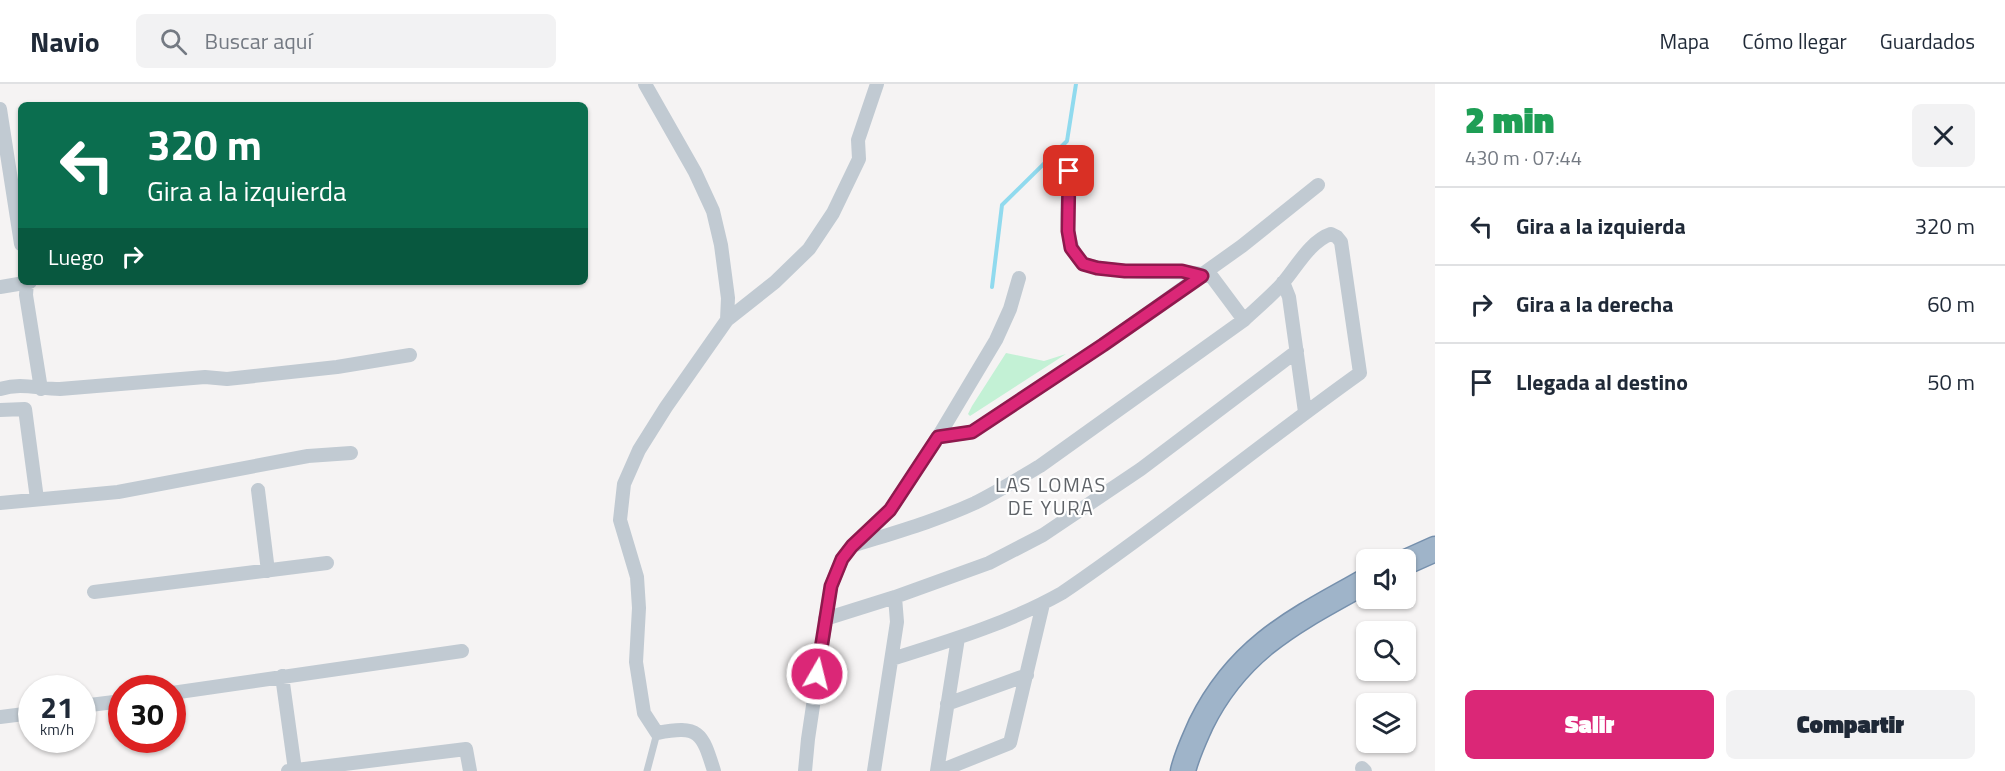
<!DOCTYPE html>
<html lang="es">
<head>
<meta charset="utf-8">
<style>
	:root { --surface:#fff; --page:#f2f2f3; --text:#1f2937; --muted:#747a83; --line:#e0e1e3; --accent:#db2777 }
	body { margin:0; font-family:"Titillium Web",sans-serif; background:var(--page); color:var(--text); height:100vh; display:flex; flex-direction:column; font-size:22px; white-space:nowrap }
	* { box-sizing:border-box; margin:0 }
	p { font-size:20px; color:var(--muted) }
	.icon { flex:none; width:33px; height:33px; fill:none; stroke:currentColor; stroke-width:2; stroke-linecap:round; stroke-linejoin:round }
	.map { position:relative; flex:1; overflow:hidden }
	.drawer { display:flex; flex-direction:column; background:var(--surface); width:570px }
	.drawer>* { flex:none }
	.banner { position:absolute; left:18px; top:18px; width:570px; height:183px; border-radius:9px; box-shadow:0 2px 4px #0004; background:#0b6e4f; color:#fff; overflow:hidden }
	.fabs { position:absolute; left:1356px; top:465px; display:grid; gap:12px }
	.fabs a { display:grid; place-items:center; width:60px; height:60px; border-radius:9px; background:var(--surface); box-shadow:0 2px 4px #0004; font-size:30px }
	.speed { position:absolute; left:18px; top:591px; display:flex; gap:12px; font-size:30px; font-weight:700; text-align:center }
	.speed>* { display:grid; place-content:center; width:78px; height:78px; border-radius:50%; background:var(--surface); box-shadow:0 2px 4px #0004; line-height:1 }
	.speed small { font-size:15px; font-weight:400 }
	.speed .limit { border:9px solid #d22; background:#fff; color:#111 }
	.pin { position:absolute; display:grid; place-items:center; width:51px; height:51px; color:#fff; margin:-26px; border-radius:12px; box-shadow:0 3px 9px #0006 }
	.me { position:absolute; width:66px; margin:-33px; rotate:8deg; stroke-linejoin:round; filter:drop-shadow(0 0 4px #0008) }
	.turn { display:flex; align-items:center; gap:21px; height:126px; padding:0 30px; font-size:27px }
	.turn .icon { width:78px; height:78px; stroke-width:2.5 }
	.turn b { display:block; font-size:42px; line-height:51px }
	.then { display:flex; align-items:center; height:57px; padding:0 30px; background:#0003; gap:12px; font-size:22px }
	.round { display:grid; place-items:center; flex:none; width:63px; height:63px; border-radius:9px; background:var(--page) }
	.head { display:flex; align-items:center; justify-content:space-between; height:102px; padding:0 30px }
	h1 { font-size:36px; font-weight:800; line-height:45px; color:#1e9e55 }
	.cta { display:flex; gap:12px; margin-top:auto; padding:12px 30px }
	.cta a { flex:1; height:69px; border-radius:9px; background:var(--accent); color:#fff; font-size:24px; font-weight:800; line-height:69px; text-align:center }
	.cta a+a { background:var(--page); color:var(--text) }
	ul { padding:0; list-style:none }
	li { display:flex; align-items:center; gap:18px; height:78px; padding:0 30px; border-top:2px solid var(--line) }
	li div { flex:1 }
	li b { display:block; font-size:22px }
	li em { font-style:normal }
	header { display:flex; align-items:center; gap:36px; box-sizing:border-box; height:84px; padding:0 30px; background:var(--surface); border-bottom:2px solid var(--line) }
	header strong { font-size:28px }
	nav { display:flex; gap:33px; margin-inline-start:auto; font-size:21px }
	.search { width:420px; height:54px; background:var(--page); display:flex; align-items:center; gap:15px; box-sizing:border-box; padding:0 21px; border-radius:9px; color:var(--muted); font-size:22px }
	main { display:flex; flex:1; min-height:0 }
	.map>svg:first-child { display:block }
</style>
</head>
<body>
<header>
<strong>Navio</strong>
<div class="search"><svg class="icon" aria-label="search" viewBox="0 0 24 24"><circle cx="10" cy="10" r="6"/><path d="M15 15l6 6"/></svg>Buscar aquí</div>
<nav><a>Mapa</a><a>Cómo llegar</a><a>Guardados</a></nav>
</header>
<main>
<div class="map">
<svg width="1435" height="687" viewBox="0 0 1435 687">
	<rect width="100%" height="100%" fill="#f5f3f3"/>
	<path fill="#c3f1d5" d="M1006,269l38,8 22,-7 -96,62 -2,-2 4,-8z"/>
	<g fill="none" stroke-linecap="round" stroke-linejoin="round">
		<path stroke="#90daee" stroke-width="4" d="M992,203l10,-82 65,-64 9,-57"/>
		<defs>
			<path id="trunk" d="M1406,478l29,-13
				M1183,687c4,-17 11,-31 18,-47 38,-77 95,-104 165,-143"/>
		</defs>
		<use href="#trunk" stroke="#7690ad" stroke-width="27"/>
		<path stroke="#c1cad2" stroke-width="7" d="M647,687l10,-38"/>
		<path stroke="#c1cad2" stroke-width="14" d="M645,0l50,88 18,39 8,34 7,53 -1,22 -61,87 -27,43 -15,34 -4,36 17,57 2,31 -3,54 8,51 13,20c42,-8 45,-1 57,38
			M0,25l21,135
			M1069,87c0,30 -9,70 14,93 25,7 51,8 76,8 17,0 37,-1 53,5l32,43
			M27,198l-1,13 15,94
			M1283,198l6,15 16,115
			M0,203l30,-5
			M727,236l48,-38 34,-33 24,-36 26,-54 -1,-19 19,-56
			M0,305c21,-7 39,0 60,0l145,-12 22,2 110,-12 73,-12
			M0,326l25,-1 12,90
			M938,353l34,-5 131,-87 139,-99 76,-61
			M258,406l10,81
			M0,419l118,-11 190,-36 43,-3
			M852,462c41,-13 84,-25 123,-43 22,-11 43,-24 65,-37l204,-146c13,-12 26,-23 38,-36 14,-16 28,-43 49,-50l6,3 4,5 19,131c-101,72 -196,151 -298,220 -53,30 -113,48 -170,66
			M94,508l233,-29
			M825,535l70,-22 94,-34 54,-28 98,-66 156,-118
			M282,592l13,94
			M172,609l290,-42
			M947,620l80,-29
			M82,622l40,-5
			M0,633l32,-4
			M1362,684l3,3
			M288,687l178,-22 4,22
			M805,687l3,-32 23,-153 11,-27 10,-13 38,-36 48,-73 58,-97 14,-31 9,-31
			M874,687l23,-149 -2,-25
			M937,687l21,-133
			M940,687l70,-28 33,-139"/>
		<use href="#trunk" stroke="#9fb4c9" stroke-width="24"/>
	</g>
	<g fill="none" stroke-linecap="round" stroke-linejoin="round">
		<defs>
			<path id="route" d="M817,590l14,-88 11,-27 10,-13 38,-36 48,-73 34,-5 131,-87 99,-69 -20,-5h-57l-28,-3 -14,-4 -12,-16 -3,-17 1,-60"/>
		</defs>
		<use href="#route" stroke="#8e194d" stroke-width="15"/>
		<use href="#route" stroke="#db2777" stroke-width="10"/>
	</g>
	<g text-anchor="middle" dominant-baseline="central" stroke-width="4.5" stroke-linejoin="round" paint-order="stroke">
		<g font-size="20" letter-spacing="1.5" fill="#5f6368" stroke="#fff">
			<text x="1051" y="400">LAS LOMAS<tspan x="1051" dy="23">DE YURA</tspan></text>
		</g>
	</g>
</svg>
<div class="fabs">
<a><svg class="icon" aria-label="sound" viewBox="0 0 24 24"><path d="M4 9h4l5-4v14l-5-4H4zM17 9q2 3 0 6"/></svg></a>
<a><svg class="icon" aria-label="search" viewBox="0 0 24 24"><circle cx="10" cy="10" r="6"/><path d="M15 15l6 6"/></svg></a>
<a><svg class="icon" aria-label="layers" viewBox="0 0 24 24"><path d="M12 4l9 5-9 5-9-5zM3 14l9 5 9-5"/></svg></a>
</div>
<div class="speed"><div>21<small>km/h</small></div><div class="limit">30</div></div>
<div class="pin" style="left:1069px;top:87px;background:#d93025"><svg class="icon" aria-label="arrive" viewBox="0 0 24 24"><path d="M6 21V4h12l-3 4 3 4H6"/></svg></div>
<svg class="me" style="left:817px;top:590px" viewBox="-20 -20 40 40"><circle r="17" fill="#db2777" stroke="#fff" stroke-width="3"/><path d="M0-11L8 9 0 5-8 9z" fill="#fff"/></svg>
<div class="banner">
<div class="turn"><svg class="icon" aria-label="left" viewBox="0 0 24 24"><path d="M17 20v-9H6M10 6l-5 5 5 5"/></svg><div><b>320 m</b>Gira a la izquierda</div></div>
<div class="then">Luego<svg class="icon" aria-label="right" viewBox="0 0 24 24"><path d="M7 20v-9h11M14 6l5 5-5 5"/></svg></div>
</div>
</div>
<section class="drawer">
<div class="head"><div><h1>2 min</h1><p>430 m · 07:44</p></div><a class="round"><svg class="icon" aria-label="close" viewBox="0 0 24 24"><path d="M6 6l12 12M18 6L6 18"/></svg></a></div>
<ul>
<li><svg class="icon" aria-label="left" viewBox="0 0 24 24"><path d="M17 20v-9H6M10 6l-5 5 5 5"/></svg><div><b>Gira a la izquierda</b></div><em>320 m</em></li>
<li><svg class="icon" aria-label="right" viewBox="0 0 24 24"><path d="M7 20v-9h11M14 6l5 5-5 5"/></svg><div><b>Gira a la derecha</b></div><em>60 m</em></li>
<li><svg class="icon" aria-label="arrive" viewBox="0 0 24 24"><path d="M6 21V4h12l-3 4 3 4H6"/></svg><div><b>Llegada al destino</b></div><em>50 m</em></li>
</ul>
<div class="cta"><a>Salir</a><a>Compartir</a></div>
</section>
</main>
</body>
</html>
